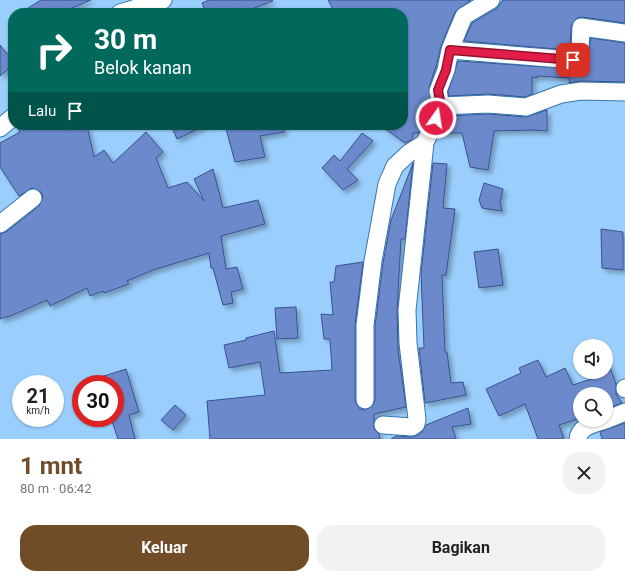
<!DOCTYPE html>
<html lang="id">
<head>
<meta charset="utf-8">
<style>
	:root { --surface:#fff; --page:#f2f2f2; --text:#222; --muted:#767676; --accent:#714d27 }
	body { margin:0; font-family:Roboto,sans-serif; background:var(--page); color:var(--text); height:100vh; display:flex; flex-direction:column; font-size:15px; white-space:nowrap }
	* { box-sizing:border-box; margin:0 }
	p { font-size:13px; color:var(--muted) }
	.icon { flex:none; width:22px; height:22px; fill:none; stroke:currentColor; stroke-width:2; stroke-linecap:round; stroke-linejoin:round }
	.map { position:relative; height:439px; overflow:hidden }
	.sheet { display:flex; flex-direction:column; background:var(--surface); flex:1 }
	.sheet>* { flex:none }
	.top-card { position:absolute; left:8px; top:8px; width:400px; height:122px; border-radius:16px; box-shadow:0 1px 3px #0004; background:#00695c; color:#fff; overflow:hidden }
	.controls { position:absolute; left:573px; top:339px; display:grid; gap:8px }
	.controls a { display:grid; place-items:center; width:40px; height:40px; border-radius:50%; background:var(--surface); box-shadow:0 1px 3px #0004; font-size:20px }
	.speed { position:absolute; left:12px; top:375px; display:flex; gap:8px; font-size:20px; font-weight:700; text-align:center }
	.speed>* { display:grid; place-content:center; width:52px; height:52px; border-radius:50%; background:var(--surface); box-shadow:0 1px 3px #0004; line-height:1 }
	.speed small { font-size:10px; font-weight:400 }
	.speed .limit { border:6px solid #d22; background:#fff; color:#111 }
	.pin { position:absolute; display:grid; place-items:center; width:34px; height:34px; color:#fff; margin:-17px; border-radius:8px; box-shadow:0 2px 6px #0006 }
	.me { position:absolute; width:44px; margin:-22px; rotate:13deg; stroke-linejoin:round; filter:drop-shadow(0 0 3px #0008) }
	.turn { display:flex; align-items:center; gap:14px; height:84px; padding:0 20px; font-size:18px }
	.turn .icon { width:52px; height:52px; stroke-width:2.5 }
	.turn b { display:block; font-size:28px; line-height:34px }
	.then { display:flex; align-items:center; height:38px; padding:0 20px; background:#0003; gap:8px; font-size:15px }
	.round { display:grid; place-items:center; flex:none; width:42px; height:42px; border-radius:16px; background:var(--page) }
	.overview { display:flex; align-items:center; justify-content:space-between; height:68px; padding:0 20px }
	h1 { font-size:24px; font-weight:700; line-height:30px; color:var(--accent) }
	.action { display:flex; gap:8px; margin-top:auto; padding:8px 20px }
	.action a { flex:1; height:46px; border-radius:16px; background:var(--accent); color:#fff; font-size:16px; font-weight:700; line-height:46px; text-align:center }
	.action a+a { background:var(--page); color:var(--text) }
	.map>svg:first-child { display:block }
</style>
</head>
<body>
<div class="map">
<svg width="625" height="439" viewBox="0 0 625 439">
	<defs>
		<filter id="shadow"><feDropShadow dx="3.5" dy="3.5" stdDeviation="2" flood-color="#0004"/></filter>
	</defs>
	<rect width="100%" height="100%" fill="#9acffd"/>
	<path fill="#6c89cc" stroke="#385290" filter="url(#shadow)" d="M41,0h50l-31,13h-40z
		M209,0h63l1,1 -32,12h-3l-2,-5 -14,5h-16l-4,-10z
		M328,0h143l-16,12 -14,34 -5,21 -7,20 2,18 -12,28h-6l-1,6 -7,4 -25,-18h23v-112h-68z
		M503,0h122v23l-43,-6 -5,1 -6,8 -1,21 -2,3 -104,-9 8,-18 24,-14z
		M591,38l34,5v39l-44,-1 -12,2 1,-5 -33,-2v2l-5,-1v17l-7,3 -37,-3 -39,2 -1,-4 10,-31 119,8 11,-12z
		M0,45l13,16v4l-13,11z
		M547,110v21l-14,-1 -39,1 -6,39 -18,-3 -8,-34h-22l8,-17 40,-2 38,3z
		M19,125h50l-3,5 21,-4 7,31 10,-7 9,13 33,-31 17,20 -7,6 12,30 19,-6 17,19 -10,-22 19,-10 10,39 35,-8 7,24 -44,12 5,33 11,-2 6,22 -12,3 2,11 -10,2 -10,-37h-2l-2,-15 -56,17 -26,11 2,3 -25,9 -1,-2 -13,5 -3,-8 -37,18 -3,-6 -34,15 -13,4v-85l6,-2 33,-26 4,-9 -2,-5 -9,-4 -13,8 -19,-29v-24l20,-11 -3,-5z
		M171,125h35l-29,14z
		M225,125h58l1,7 -24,4 5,21 -30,5z
		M362,133l11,8 -26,28 11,11 -15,10 -21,-22 12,-13 6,6z
		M413,163l-8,76h-4l-4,71 1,40 8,57 -32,7v15l5,5 1,5h-170l-3,-38 58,-6 -5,-33 -31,6 -5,-23 22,-5v-2l28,-7 6,42 52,-3 -2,-31h-6l-3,-25 12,1 -3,-33h4l2,-16 27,-4 -8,63v75l2,5 3,4 5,1 8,-5 2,-5v-74l8,-63 8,-43z
		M433,163l14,1 -4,44 12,1 -9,66h-4l3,77h2l4,31 12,-1 3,13 -41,8 -6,-55h5l-3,-75z
		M484,183l19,6 -3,13 2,9 -20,-3 -3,-8z
		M601,229l22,3v38l-21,-2z
		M498,249l5,36 -24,3 -5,-36z
		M296,307l2,31 -21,1 -2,-31z
		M538,360l8,17 19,-9 8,17 33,-11v-12h2l8,22v10l6,9 -16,6v-15h-26v24l-21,7 5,14h-26l-13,-35 -26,12 -13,-27 35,-16 -2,-5z
		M126,369l13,43 -10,3 6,24h-17l-7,-21h4v-34h-27v-3z
		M175,405l11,10 -13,15 -12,-10z
		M468,408l3,16 -19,3 4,12h-65l5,-3 15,1 7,-2 4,-3 4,-7z
		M625,423v16h-23l-2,-7z"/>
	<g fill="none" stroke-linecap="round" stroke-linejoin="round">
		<defs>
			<path id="minor" d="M120,13l43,-13
				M450,50l123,10 7,-9 1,-24 44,6
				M441,106l47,-2 38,3 35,-13 20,-3 44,1
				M0,128l13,-11
				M0,224l33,-26
				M625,388v1
				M365,400v-75l8,-64 14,-77 8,-18 14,-13 16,-10
				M606,420l19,-8
				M383,425l29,2 4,-3 1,-5 -9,-76 -1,-33 18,-167 16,-37 -3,-15 8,-21 4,-20 8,-20 6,-14 27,-16
				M578,439c1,-13 17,-15 27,-19"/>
		</defs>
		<use href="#minor" stroke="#3476ab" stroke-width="19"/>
		<use href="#minor" stroke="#fff" stroke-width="17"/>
	</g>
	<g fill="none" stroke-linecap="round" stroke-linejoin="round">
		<defs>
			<path id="route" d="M436,118l5,-12 -3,-16 8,-20 4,-20 123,10"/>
		</defs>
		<use href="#route" stroke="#92132f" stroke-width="10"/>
		<use href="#route" stroke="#e11d48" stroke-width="7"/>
	</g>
</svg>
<div class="controls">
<a><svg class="icon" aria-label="sound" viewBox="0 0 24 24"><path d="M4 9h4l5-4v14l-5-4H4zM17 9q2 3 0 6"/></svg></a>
<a><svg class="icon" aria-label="search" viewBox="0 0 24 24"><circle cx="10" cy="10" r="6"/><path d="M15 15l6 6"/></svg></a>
</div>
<div class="speed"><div>21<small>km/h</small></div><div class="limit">30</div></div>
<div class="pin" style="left:573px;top:60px;background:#d93025"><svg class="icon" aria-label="arrive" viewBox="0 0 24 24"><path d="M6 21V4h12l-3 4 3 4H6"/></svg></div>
<svg class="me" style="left:436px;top:118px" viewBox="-20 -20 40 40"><circle r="17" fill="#e11d48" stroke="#fff" stroke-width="3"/><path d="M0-11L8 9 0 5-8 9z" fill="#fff"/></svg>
<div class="top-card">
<div class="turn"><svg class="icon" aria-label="right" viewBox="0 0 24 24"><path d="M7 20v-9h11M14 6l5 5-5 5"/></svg><div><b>30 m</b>Belok kanan</div></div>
<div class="then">Lalu<svg class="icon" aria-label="arrive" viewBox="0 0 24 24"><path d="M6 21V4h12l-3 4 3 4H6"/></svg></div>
</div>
</div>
<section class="sheet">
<div class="overview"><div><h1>1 mnt</h1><p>80 m · 06:42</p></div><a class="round"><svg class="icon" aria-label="close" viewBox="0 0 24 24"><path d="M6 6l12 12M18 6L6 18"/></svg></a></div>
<div class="action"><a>Keluar</a><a>Bagikan</a></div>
</section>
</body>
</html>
